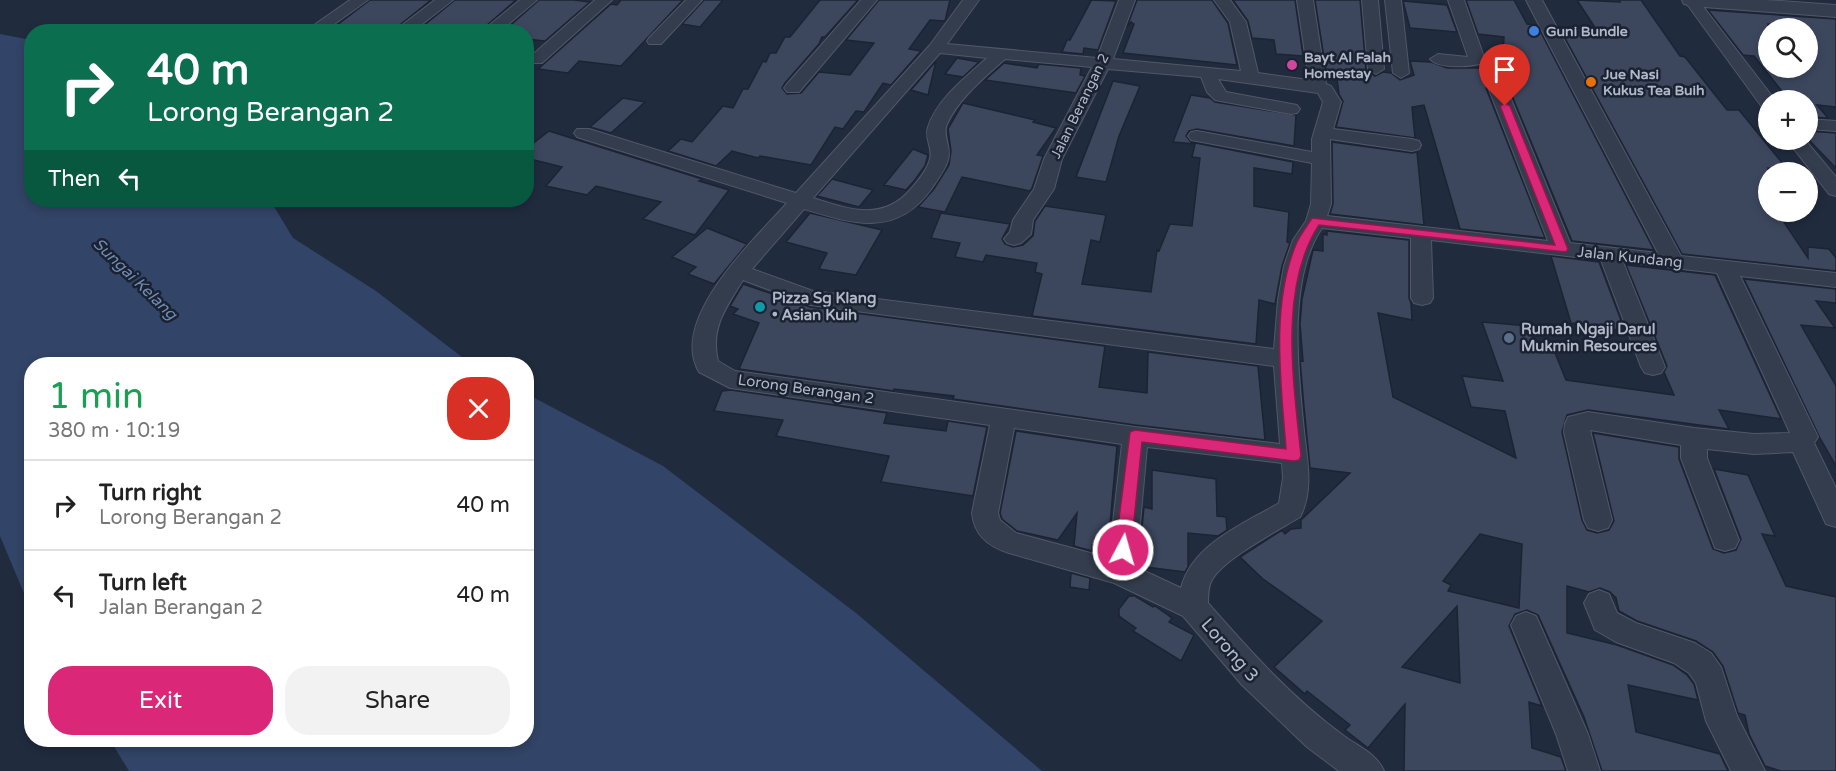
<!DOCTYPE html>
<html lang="en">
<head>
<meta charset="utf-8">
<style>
	:root { --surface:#fff; --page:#f2f2f2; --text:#222; --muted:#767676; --line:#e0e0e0; --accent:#db2777 }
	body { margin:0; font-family:"Varela Round",sans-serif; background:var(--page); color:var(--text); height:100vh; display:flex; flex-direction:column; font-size:22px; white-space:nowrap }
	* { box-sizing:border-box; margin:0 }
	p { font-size:20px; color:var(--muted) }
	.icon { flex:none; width:33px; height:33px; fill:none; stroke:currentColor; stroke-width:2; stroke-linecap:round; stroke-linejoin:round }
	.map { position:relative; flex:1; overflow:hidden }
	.panel { position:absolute; left:24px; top:357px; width:510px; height:390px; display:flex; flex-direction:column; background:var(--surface); border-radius:24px; box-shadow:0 3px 9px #0003 }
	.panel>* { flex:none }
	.banner { position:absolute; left:24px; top:24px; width:510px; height:183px; border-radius:24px; box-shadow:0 3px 9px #0003; background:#0b6e4f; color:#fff; overflow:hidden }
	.tools { position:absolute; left:1758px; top:18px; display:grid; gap:12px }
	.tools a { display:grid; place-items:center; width:60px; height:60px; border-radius:50%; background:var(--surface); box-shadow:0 3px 9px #0003; font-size:30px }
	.pin { position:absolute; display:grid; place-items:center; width:51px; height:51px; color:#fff; margin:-62px -26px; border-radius:50% 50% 50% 0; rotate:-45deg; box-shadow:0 0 6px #0007 }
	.pin .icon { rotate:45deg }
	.me { position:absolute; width:66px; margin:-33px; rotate:6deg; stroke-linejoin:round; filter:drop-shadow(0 0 4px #0008) }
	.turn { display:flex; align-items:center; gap:21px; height:126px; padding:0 24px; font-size:27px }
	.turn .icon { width:78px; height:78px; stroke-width:2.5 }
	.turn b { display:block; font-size:42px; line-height:51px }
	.then { display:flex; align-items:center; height:57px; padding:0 24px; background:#0003; gap:12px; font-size:22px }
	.round { display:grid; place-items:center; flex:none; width:63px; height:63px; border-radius:24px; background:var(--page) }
	.summary { display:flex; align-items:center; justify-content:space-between; height:102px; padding:0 24px }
	h1 { font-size:36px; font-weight:600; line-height:45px; color:#1e9e55 }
	.cta { display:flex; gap:12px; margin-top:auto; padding:12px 24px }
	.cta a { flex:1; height:69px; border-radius:24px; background:var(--accent); color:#fff; font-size:24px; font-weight:600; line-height:69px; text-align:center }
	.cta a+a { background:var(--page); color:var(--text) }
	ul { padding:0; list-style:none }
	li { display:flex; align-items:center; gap:18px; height:90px; padding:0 24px; border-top:2px solid var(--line) }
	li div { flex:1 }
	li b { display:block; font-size:22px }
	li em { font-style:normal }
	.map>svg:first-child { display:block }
</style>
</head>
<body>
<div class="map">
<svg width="1836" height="771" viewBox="0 0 1836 771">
	<rect width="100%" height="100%" fill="#202b3e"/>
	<path fill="#324467" d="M0,34l31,6 1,160h238l23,38 83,53 95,73h-439l-1,246 -31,-74z
		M527,394l136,72 193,147 186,158h-913l-19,-31h416z"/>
	<path fill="#3c475e" stroke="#1c2434" stroke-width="1.5" fill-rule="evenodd" d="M370,0h61l-40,32h-63z
		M455,0h61l-37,32h-63z
		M539,0h35l16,2 -45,39 -19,-2v-7h-23z
		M621,0h62l-62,66 -42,-5 -11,12 -30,-4 73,-65 6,1z
		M704,0h19l-23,27 -18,-3z
		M820,0h38l-33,37h-3l-3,7 -34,39 -3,5 5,6 14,-1 18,-21 31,3 24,-32 -28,-3 33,-40h71l-5,21 -15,-1 -21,29 12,2 -30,34 -8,-2 -19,29 -8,-1 -13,18 -8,-2 -24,38 -51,-9 -2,2 -26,-7 -16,15 -48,-15 13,-12 11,3 31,-36 10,2 10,-19h5l15,-28 3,1 4,-9h6l9,-16h5z
		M1089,0l27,1 -18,49 -14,-2 -1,6 -21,-2 5,-12h3l21,-39z
		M1137,0h75l16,23 9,42 -114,-12 11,-29 -3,-2 -4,5z
		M1233,0h62l8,56 -27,-2 -2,-14 -22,-2 -4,-17z
		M1315,0h45l6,69 9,7 8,-4 8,1 9,7 14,-5 -4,-14 21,1 16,6h55l2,-31 -26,-3 -12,-34h48l13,24 10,1 117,225 -82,-9 -64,-155 -5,-5h-12l-5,7 59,150 -85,-9 -36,-124 -12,2 3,31 -79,-11 7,-26 -4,-7 -3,-23 -10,-1z
		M1577,0l43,2 -1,-2h22l39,56 5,1 42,53h12l49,60 -20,-2v19l-7,-1 7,12v14h9l31,46v-11l21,2 7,9v13l-154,-17 -123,-227 37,2z
		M1403,1l44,4 10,27 -47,-4z
		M1708,10l128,9v88l-19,-2 11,13 -20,-1v-17h-19l-35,-44 -11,-1zM1768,24l40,4v40h-40z
		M957,58l22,4 -16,15 -18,-3z
		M936,61l-8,34 -17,-5z
		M1004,63l33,5 2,-4 42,4 -1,7 5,1 -9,17 -91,-13z
		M1113,81l27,5 -21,50 -13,46 -30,-5z
		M1191,95l19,3 5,4 81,13 -2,31 -97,-17 -8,2 -3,5 5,6 102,20 -1,12 -38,-6v38l35,6 -2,30 3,1 -8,23 -7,38 -16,-4 -3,44 -224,-28 10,-42 -7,-2 2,-9 -51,-8 -3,7 -28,-5 5,-14 -29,-5 10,-25 69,11 -8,15 3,5 8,3 10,-2 10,-9 2,-15 10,-15 61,9 -6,27 -9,-2 -9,44 69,8 6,-42 2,1 11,-27 22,2 8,-68 -8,-1 3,-13 -22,-2z
		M623,98l22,4 -34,31 -21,-6z
		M963,103l72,17 -2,2 23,6 -19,27 6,1 -11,32 -2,3 -68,-14 -17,35 -27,-5 16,-18 15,-24 2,-14 -3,-22z
		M549,131l153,48 -3,2 30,9 -34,45 -52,-16 18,-17 -65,-16 -9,9 -41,-9 16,-19 -36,-9v-9z
		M1808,131l28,2v35l-28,-29z
		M1332,142l80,11 5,-1 7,73 -94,-11 3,-10z
		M913,149l15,6 -3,11 -11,15 -8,9 -22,-5z
		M832,179l41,11 -14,17 -42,-11z
		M810,213l72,17 -26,45 -37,-6 8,-16 -41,-11z
		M707,228l40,16 -33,40 -26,-10 8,-7 -24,-10z
		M1327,231l82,9v58l2,5 1,17 -34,-7 15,84 123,61 -11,-47 -34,-4 -9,-31 41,5 -21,-59 46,4 10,26 17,1 11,27 108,15 -10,-23 3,-6 -41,-101 89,10 66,144 -62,-9 10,19 -141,-19 -21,5 -5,17 20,88 5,10 10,3 12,-3 5,-9 -21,-88 86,14v12l34,90 11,4 12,-3 5,-11 -27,-70 34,6 27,61 -13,-2 24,52 50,11v174h-55l-16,-5 -16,-32 -4,-19 -7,-2 -15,-47 -10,-14 -17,-11 -59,-20 -18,-10 -3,-13 -6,-6 -10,-4 -11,4 -22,-6v47l50,12 56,20 14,10 7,9 4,16 -70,-15 8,47 84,22 8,17h-126l-18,-54 -46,-102 -11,-5 -12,4 -6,12 33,80 -13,-4 3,46 29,9 5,14h-162l1,-67 -37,44 -23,-18 5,-5 -43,-34 -2,3 -31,-27 48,-46 -59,-42 -23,-22 42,-27 3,4 6,-5 10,-1v-8l49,-47 -40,-5 -6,-61 -4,-47 3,1 -3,-37 2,-25 11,-49 10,1v-17l4,1zM1480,534l42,10 -3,64 -71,-17 3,-6 -8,-4zM1457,606l3,77 -58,-16z
		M1551,256l48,6 26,69 -54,-8z
		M1744,279l92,10v14l-20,-2 19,27 -34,-3 35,61v80l-16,-28z
		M743,284l67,23 295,39 -6,41 48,6 1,-41 110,14 7,74 -130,-15 -182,-26 1,-3 -60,-7v2l-155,-22 20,-46 -26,-9 5,-5 -8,-3z
		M731,390l156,23 -3,10 62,8 2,-10 39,6 -14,69 -92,-14 8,-26 -113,-20 7,-16 -69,-9 8,-20z
		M1016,431l101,15 -9,101 -16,-2v6l-18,-5 3,-33 -19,27 -41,-9 -15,-12 -2,-6z
		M1152,470l64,9 1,37 9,1 1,13 -9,6 -30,-3v34l-3,5 -47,-6 6,-59 8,2z
		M1071,573l19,5 -1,12 -19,-3z
		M1129,596h6l18,11 2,-1 17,12 -3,4 25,13 -13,26 -48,-30 3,-3 -17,-12v-7z"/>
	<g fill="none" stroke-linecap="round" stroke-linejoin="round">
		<defs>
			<path id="minor" d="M350,0h18l-45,32h-19z
				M435,0h18l-41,32h-19z
				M520,0h17l-38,32h-18z
				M595,0h17l-70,63h-12l-2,-3 2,-3z
				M686,0h16l-41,44h-12l-2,-3 2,-3z
				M861,0h16l-78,92h-12l-3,-4 3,-4z
				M963,0h16l-32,44 150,14 22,-58h16l-22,59 128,12 -11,-49 -16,-22h16l16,22 12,51 51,7 -12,-80h16l13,84 5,2 10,16 -8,27 79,10 7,2 2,4 -2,4 -7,2 -82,-12 1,65 -4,12 221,25 -60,-154 3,-4h12l3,4 64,156 88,10 -132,-253h16l139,256 155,17v14l-96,-11 78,161 -4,6 22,45v39l-10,-3 -33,-72 -39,2 -47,-5v9l32,82 -4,8 -10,3 -10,-3 -34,-90v-13l-91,-15 22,90 -4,8 -10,3 -10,-3 -4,-8 -20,-88 1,-8 3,-7 20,-5 106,16 60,6 36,-1 -73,-160 -94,-11 42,105 -4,6 -8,2 -8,-2 -4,-6 -40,-107 -170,-20 2,58 -3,5 -8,2 -8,-2 -3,-5v-60l-89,-10c-35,51 -24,144 -18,203 3,28 10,60 -4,86 -21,13 -77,42 -88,63 -4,6 -4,16 -4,23 42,48 84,95 136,133 15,11 33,18 40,35h-45l-32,-24 -65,-62 -59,-69 -69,-33 -105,-30c-20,-6 -35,-18 -37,-40l18,-88 -260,-37 -31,-16c-31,-53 56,-133 88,-169l-210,-66 -3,-4 3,-4h12l207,64 134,-148zM940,53l47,5c-21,19 -50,41 -59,69 -4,11 5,21 2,32 -3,11 -12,22 -20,31 -28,32 -62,19 -97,8zM1005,59l87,8 -48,92 -10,30 -21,31 -3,12 -6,7 3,4 7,2 7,-2 10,-9 2,-14 21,-31 8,-30 46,-90 93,8 6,15 8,8 76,14 6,-1 3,-4 -3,-4 -71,-13 -8,-13 100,14 5,9 -11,37v13l-115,-21 -6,1 -3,4 3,4 6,1 115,22 -1,41 -5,17 -13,19 -9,26 -6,34 -4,49 -461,-58 -61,-22 52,-60c49,15 93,29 128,-21 6,-9 13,-18 16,-28 4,-13 -6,-24 -1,-36 12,-26 37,-46 58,-65zM743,280l67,25 464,61 6,78 -145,-17 -400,-56 -17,-10c-8,-33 8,-53 25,-81zM1014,428l108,16 -13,114 -93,-25 -16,-13 -2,-7zM1147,447l135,16 1,15 -4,25c-35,21 -87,41 -98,85l-45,-21z
				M1362,0h16l6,69 -8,5 -8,-5z
				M1385,0h16l8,73 -8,5 -8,-5z
				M1448,0h16l21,60 -2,3c-12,4 -45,6 -53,-4l8,-5 30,3z
				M1684,0h14l77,100h-7v8l-6,-1z
				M1808,119l28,2v10l-28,-2z
				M1787,140h18l31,37v19l-7,-2z
				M1599,590l10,4 8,19 19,10 59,20 16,10 10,14 16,49 28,55h-34l-25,-50 -10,-38 -7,-10 -15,-10 -58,-21 -21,-12 -11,-27 5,-9z
				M1526,612l10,4 52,118 12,37h-32l-12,-37 -45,-109 5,-9z"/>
			<path id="tertiary" d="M1682,0h84l70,5v12l-145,-11 -7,-2z"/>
		</defs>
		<use href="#minor" stroke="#505868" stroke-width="2"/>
		<use href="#tertiary" stroke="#505868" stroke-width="2"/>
		<use href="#minor" fill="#343d4d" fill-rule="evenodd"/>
		<use href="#tertiary" fill="#343d4d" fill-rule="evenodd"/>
	</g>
	<path fill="#db2777" stroke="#8e194d" stroke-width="1.5" d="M1505,103l5,3 58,143 -2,3 -247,-27c-41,63 -25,159 -18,231l-2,4 -5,1 -152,-19 -11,108 -2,5 -6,2 -6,-2 -2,-5 15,-118 5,-2 151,19c-5,-66 -16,-145 11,-207 4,-8 10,-16 15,-24l243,27 -55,-139z"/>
	<circle fill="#3f7fe0" stroke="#1a2232" stroke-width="2" cx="1534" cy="31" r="6"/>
	<circle fill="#d1479c" stroke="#1a2232" stroke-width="2" cx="1292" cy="65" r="6"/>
	<circle fill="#e8710a" stroke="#1a2232" stroke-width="2" cx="1591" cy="82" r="6"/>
	<circle fill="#0f9aa8" stroke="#1a2232" stroke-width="2" cx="760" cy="307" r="6"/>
	<circle fill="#5c6f8a" stroke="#1a2232" stroke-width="2" cx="1509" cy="338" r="6"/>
	<g text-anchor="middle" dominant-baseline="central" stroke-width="5" stroke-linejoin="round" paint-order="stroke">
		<g font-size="14" font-weight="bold" fill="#b0b8c9" stroke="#1a2232" text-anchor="start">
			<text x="1546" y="31">Guni Bundle</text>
			<text x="1304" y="57">Bayt Al Falah<tspan x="1304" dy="16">Homestay</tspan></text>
			<text x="1603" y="74">Jue Nasi<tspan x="1603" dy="16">Kukus Tea Buih</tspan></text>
		</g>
		<g font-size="14" fill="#b0b8c9" stroke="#1a2232">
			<text transform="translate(1080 106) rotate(-64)">Jalan Berangan 2</text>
		</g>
		<g font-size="15" fill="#b0b8c9" stroke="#1a2232">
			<text transform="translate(1630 257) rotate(6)">Jalan Kundang</text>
			<text transform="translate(806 389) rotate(8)">Lorong Berangan 2</text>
		</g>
		<g font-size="15" font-weight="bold" fill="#b0b8c9" stroke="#1a2232" text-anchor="start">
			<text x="772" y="298">Pizza Sg Klang<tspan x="772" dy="17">• Asian Kuih</tspan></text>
			<text x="1521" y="329">Rumah Ngaji Darul<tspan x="1521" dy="17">Mukmin Resources</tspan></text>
		</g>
		<g font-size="16" font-style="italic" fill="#748bb4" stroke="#1a2232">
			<text transform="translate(135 279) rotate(44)">Sungai Kelang</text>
		</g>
		<g font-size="18" fill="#b0b8c9" stroke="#1a2232">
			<text transform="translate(1230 650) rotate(49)">Lorong 3</text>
		</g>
	</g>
</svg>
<div class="tools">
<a><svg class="icon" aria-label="search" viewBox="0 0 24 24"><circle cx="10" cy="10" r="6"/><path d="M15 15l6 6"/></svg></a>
<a>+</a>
<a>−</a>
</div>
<div class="pin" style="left:1505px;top:106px;background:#d93025"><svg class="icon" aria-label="arrive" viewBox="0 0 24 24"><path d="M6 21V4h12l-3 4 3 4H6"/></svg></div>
<svg class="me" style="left:1123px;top:550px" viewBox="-20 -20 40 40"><circle r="17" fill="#db2777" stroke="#fff" stroke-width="3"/><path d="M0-11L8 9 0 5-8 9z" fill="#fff"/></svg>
<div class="banner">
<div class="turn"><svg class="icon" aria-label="right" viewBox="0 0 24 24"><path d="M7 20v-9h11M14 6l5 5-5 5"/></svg><div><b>40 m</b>Lorong Berangan 2</div></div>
<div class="then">Then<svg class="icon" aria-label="left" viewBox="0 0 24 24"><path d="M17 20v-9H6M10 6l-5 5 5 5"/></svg></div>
</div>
<section class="panel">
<div class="summary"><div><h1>1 min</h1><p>380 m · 10:19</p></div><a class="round" style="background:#d93025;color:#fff"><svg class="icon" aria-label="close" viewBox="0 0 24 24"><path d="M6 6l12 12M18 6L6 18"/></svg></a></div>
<ul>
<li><svg class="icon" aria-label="right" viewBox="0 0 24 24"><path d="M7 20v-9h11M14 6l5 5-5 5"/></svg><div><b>Turn right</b><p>Lorong Berangan 2</p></div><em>40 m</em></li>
<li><svg class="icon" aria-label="left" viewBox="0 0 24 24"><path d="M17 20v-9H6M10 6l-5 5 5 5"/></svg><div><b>Turn left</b><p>Jalan Berangan 2</p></div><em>40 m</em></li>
</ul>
<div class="cta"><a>Exit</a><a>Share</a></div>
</section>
</div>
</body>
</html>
